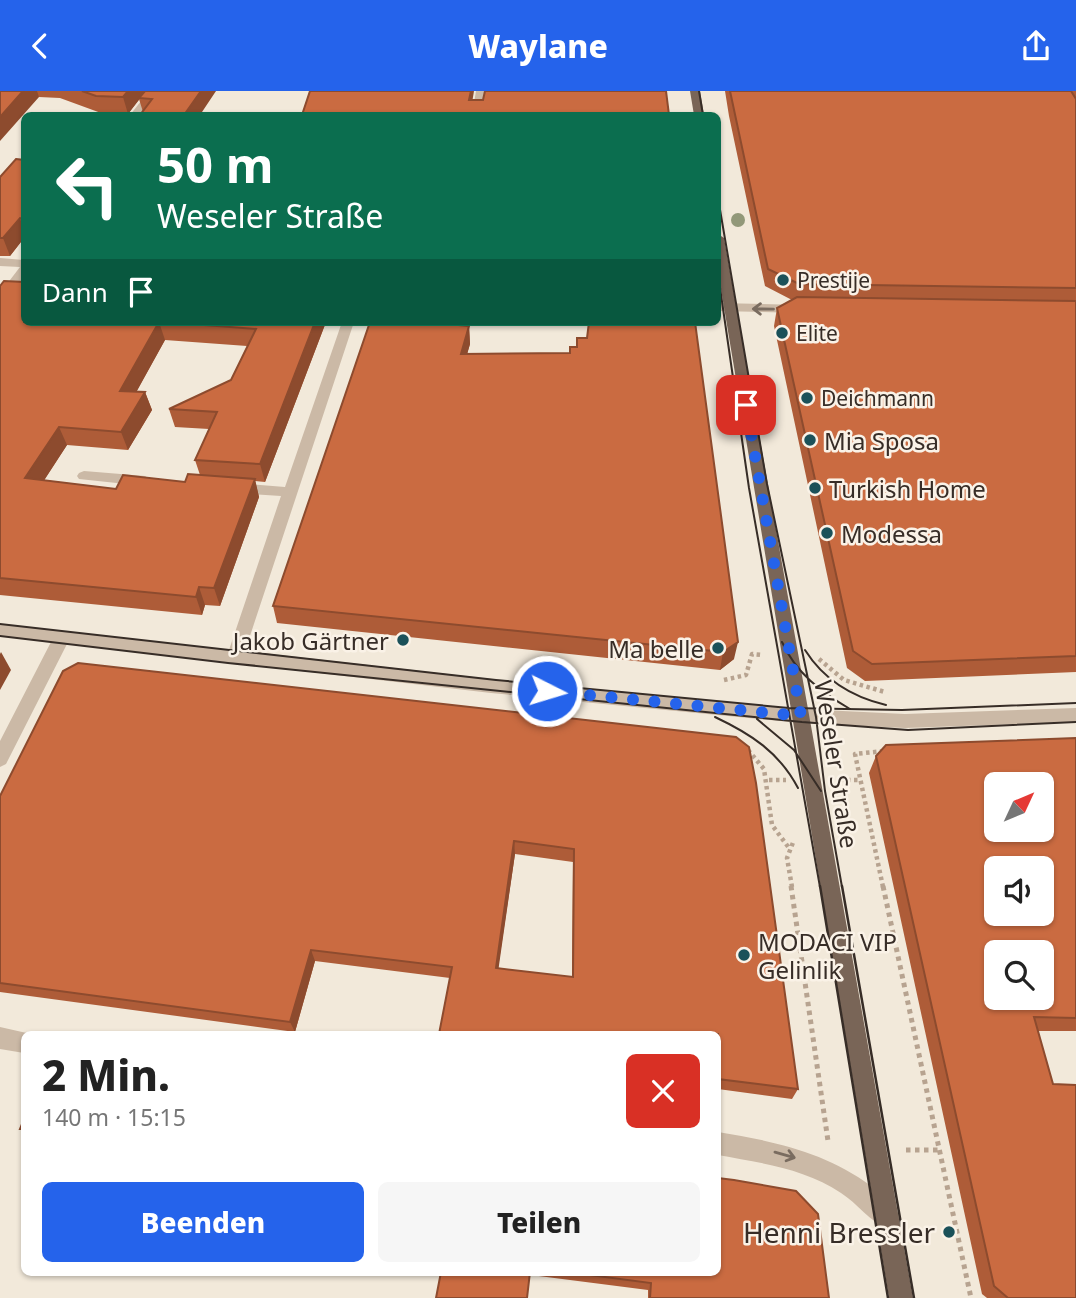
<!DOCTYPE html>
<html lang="de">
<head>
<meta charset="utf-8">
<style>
	:root { --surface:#fff; --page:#f6f6f6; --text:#222; --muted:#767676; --accent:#2563eb }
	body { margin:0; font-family:"Noto Sans",sans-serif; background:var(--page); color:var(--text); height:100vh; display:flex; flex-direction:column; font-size:26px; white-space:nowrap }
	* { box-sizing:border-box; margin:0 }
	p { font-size:23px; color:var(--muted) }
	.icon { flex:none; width:38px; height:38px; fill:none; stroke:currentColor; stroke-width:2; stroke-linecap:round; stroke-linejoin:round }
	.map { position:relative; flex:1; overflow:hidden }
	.drawer { position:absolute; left:21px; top:940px; width:700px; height:245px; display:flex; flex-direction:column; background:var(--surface); border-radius:10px; box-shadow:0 2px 5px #0004 }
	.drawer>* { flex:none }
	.hud { position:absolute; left:21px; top:21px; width:700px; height:214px; border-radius:10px; box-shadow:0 2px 5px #0004; background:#0b6e4f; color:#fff; overflow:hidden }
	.needle { width:46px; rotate:46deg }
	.buttons { position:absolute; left:984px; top:681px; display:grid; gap:14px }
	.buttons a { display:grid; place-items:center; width:70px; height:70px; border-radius:10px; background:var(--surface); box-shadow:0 2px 5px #0004; font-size:35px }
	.pin { position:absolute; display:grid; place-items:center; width:60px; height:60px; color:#fff; margin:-30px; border-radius:14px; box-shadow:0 4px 10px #0006 }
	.me { position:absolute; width:77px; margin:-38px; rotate:95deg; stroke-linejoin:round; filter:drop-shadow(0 0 5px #0008) }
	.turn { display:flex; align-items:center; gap:24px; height:147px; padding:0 21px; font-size:32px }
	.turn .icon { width:91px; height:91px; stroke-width:2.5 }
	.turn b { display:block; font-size:49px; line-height:60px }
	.then { display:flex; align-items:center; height:66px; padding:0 21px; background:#0003; gap:14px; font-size:26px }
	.round { display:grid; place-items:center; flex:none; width:74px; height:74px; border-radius:10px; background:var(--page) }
	.overview { display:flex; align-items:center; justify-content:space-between; height:119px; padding:0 21px }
	h1 { font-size:42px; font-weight:800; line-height:52px }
	.action { display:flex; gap:14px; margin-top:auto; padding:14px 21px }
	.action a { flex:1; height:80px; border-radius:10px; background:var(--accent); color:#fff; font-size:28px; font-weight:800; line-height:80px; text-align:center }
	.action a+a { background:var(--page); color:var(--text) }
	header { display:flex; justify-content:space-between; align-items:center; height:91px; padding:0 21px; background:var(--accent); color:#fff; font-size:32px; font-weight:800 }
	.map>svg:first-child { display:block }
</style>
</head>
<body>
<header><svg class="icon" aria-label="back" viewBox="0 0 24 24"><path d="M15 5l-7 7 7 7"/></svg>Waylane<svg class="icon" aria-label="share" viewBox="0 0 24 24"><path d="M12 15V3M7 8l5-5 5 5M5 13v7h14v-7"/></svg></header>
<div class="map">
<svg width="1076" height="1207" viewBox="0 0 1076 1207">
	<rect width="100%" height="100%" fill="#f2e9da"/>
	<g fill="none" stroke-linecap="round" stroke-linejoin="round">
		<path stroke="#b7a390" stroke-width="4.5" stroke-dasharray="3.5 3.5" stroke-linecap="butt" d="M819,568l25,21 41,12
			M724,589l22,-5 6,-21 10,1
			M748,659l16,19 8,56 17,23
			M769,689h17
			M840,689h20
			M792,796l-5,-29 7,-18
			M883,796l-28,-133 29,-3"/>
		<path stroke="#b7a390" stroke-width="5" stroke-dasharray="4.5 4.5" stroke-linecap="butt" d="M791,795l37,255
			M883,795l88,412
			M906,1059h33"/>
		<path fill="#cbb9a6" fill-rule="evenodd" d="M149,0h10l-19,24h-10z
			M476,0h10l-4,24h-10z
			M0,167l24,2v18l-20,27 -4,1v-13l20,-26 -20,-1z
			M718,212l83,2 6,4 -6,4 -83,-2z
			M342,231h12l-109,329 246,28 310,30 104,5 171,-6v14l-171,6 -104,-5 -310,-30 -424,-49 -61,120 -6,3v-26l51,-99 -51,-6v-12l229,26 52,-154 -46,-3 -7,-5 7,-5 50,4z
			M84,380l61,5 7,5 -7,5 -66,-7 -2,-3 2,-3z
			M0,936l31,7h-7v19l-24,-4z
			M718,1041c55,9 108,20 153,54 11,8 24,18 29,31l-4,8 -8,4c-18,-7 -31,-26 -47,-36 -37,-25 -81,-30 -123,-38z"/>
		<path fill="#796557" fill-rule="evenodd" d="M690,0h10l4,24h-10z
			M718,143l6,4 189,1060h-24l-171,-1027z"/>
		<path stroke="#372d27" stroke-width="2" d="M699,0l4,24
			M718,107l49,286 49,233 9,74 17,96
			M718,183l31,214 71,399
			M0,533l496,56 293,28 113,2 174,-7
			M0,545l228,27 574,59 106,8 168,-8
			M782,551c14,31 39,50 68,67
			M805,559c19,30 47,47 81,55
			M715,626c36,17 64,35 83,71
			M757,628l37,31 27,41"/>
		<path stroke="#372d27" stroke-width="2.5" d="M820,795l68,412
			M842,795l72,412"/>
	</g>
	<circle fill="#929879" cx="738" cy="129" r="7"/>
	<path fill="#ae5c38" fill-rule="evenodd" d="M0,0h216l-73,21 -4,-13 -11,15 -27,-1 -41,-15 -21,-1z
		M725,0h351v581l-211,9 -18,-13 -73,-342 3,-18 15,-8 -27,-14 -36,-170z
		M24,69v78l-14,18h-10v-79z
		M0,195l24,36h302l-61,160 -10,-1 4,16 -39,109 -15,-1 -3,10 -202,-20zM165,249l82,6 -16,34 -62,29 6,18 34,2 -14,31 5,15 -15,7 -69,7 -72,-9 23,-35 61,5 24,-40 -7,-18h-9z
		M453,234l16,1 1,18 -3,10 267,305 -14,11 -443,-47 -4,-17z
		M1076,647v293h-38l38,267h-89l-5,-4 -113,-521 7,-17z
		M749,656l49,342 -6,10 -74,-10v-55l-268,-56 -135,-17 -20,71 -295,-40v-196zM515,763l58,8 -1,115 -74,-9z
		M441,1181h277l111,26h-181v-8l-117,-15z"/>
	<path fill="#8d4b2e" d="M23,0h14l2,6 -39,44v-24z
		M128,0h18l-18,23 -5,-17z
		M201,0h15l-16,24h-16z
		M471,0h3l-4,24 -1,-15z
		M20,127l4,13v7l-14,18 -7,-18z
		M159,231l6,18 -38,69 -7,-18z
		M315,231h11l-61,160 -5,-18z
		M469,235l1,18 -8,28 -1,-18z
		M145,301l7,18 -24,40 -7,-18z
		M59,336l8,18 -33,51 -9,-18z
		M255,388l4,18 -39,109 -6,-18z
		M199,496l6,18 -3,10 -6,-18z
		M738,551l-4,17 -14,11 3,-18z
		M1,561l10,18 -11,20v-36z
		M514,750l1,13 -18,125 -1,-11z
		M311,859l4,11 -20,71 -5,-10z"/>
	<path fill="#ca6b41" stroke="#8d4b2e" stroke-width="2" fill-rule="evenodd" d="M0,0h23l-23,26z
		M82,0h46l-5,6 -27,-1z
		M145,0h56l-17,24h-44l12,-16 -13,-1z
		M310,0h161l-2,9h14l2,-9h181l3,24h-367z
		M730,0h341l5,8v189l-277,-4 -31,-15z
		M16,68l8,1v59l-4,-1 -17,20h-3v-61z
		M4,190l20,1v40h135l-39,69 25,1 -24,40 -62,-5 -34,51 91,11 7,-14 62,7 3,-8 67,5 -41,109 -15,-1 -3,10 -196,-19v-292z
		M797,206l279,4v355l-204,8 -19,-13 -76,-343z
		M165,231h150l-55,142 -65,-4 22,-48 -48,-3 62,-29 25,-51z
		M370,231h77l-1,2 23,2 -8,28 109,-1v-6h7v-9h10l2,-16h106l43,320 -15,10 -450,-46z
		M78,572l658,74 13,10 7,36 42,306 -80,-10v-45h-279l13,-67 -141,-17 -21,72 -290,-39v-187l63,-125zM514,750l60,8 -1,128 -77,-9z
		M1076,647v280l-42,-1 19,67 23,1v213h-68l-14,-12 -118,-530 10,-11zM996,693h45v45h-45zM996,777h45v45h-45zM996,861h45v45h-45z
		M24,1028v10h-4z
		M718,1087l16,2 62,11 22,23 11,84h-179l1,-15 -84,-11h151z
		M441,1181h89l-3,26h-91z"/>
	<defs><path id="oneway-shaft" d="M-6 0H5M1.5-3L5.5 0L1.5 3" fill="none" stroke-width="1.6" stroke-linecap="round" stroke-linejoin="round" transform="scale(1.75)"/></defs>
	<g stroke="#7a6c60">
		<use href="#oneway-shaft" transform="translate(763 218) rotate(-179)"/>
		<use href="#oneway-shaft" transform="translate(785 1064) rotate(16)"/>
	</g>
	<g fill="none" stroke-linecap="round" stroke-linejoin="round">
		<path stroke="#2563eb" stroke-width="12" stroke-dasharray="0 21.6" d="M547,600l254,25 -55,-311"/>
	</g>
	<g fill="#1b5159" stroke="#faf2e7" stroke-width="2.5">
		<circle cx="783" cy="189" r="7"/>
		<circle cx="782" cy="242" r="7"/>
		<circle cx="807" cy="307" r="7"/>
		<circle cx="810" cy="349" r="7"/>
		<circle cx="815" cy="397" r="7"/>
		<circle cx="827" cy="442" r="7"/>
		<circle cx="403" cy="549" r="7"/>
		<circle cx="718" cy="557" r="7"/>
		<circle cx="744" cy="864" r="7"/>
		<circle cx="949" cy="1141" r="7"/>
	</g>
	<g text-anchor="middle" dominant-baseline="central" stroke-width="5" stroke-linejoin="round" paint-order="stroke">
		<g font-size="21" fill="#372d27" stroke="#faf2e7" text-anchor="start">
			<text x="797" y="189">Prestije</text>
			<text x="796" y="242">Elite</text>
			<text x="821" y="307">Deichmann</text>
		</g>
		<g font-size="24" fill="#372d27" stroke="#faf2e7" text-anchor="start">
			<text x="824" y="349">Mia Sposa</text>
			<text x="829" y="397">Turkish Home</text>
			<text x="841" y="442">Modessa</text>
			<text x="389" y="549" text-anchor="end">Jakob Gärtner</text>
			<text x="704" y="557" text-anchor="end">Ma belle</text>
			<text x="758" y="850">MODACI VIP<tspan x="758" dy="28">Gelinlik</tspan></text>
		</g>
		<g font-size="24" fill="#372d27" stroke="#faf2e7">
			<text transform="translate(837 673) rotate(81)">Weseler Straße</text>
		</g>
		<g font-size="28" fill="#372d27" stroke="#faf2e7" text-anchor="end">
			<text x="935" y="1141">Henni Bressler</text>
		</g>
	</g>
</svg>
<div class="buttons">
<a><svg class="needle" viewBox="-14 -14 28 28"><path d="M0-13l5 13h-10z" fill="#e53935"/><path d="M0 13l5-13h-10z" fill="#767676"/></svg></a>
<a><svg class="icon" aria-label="sound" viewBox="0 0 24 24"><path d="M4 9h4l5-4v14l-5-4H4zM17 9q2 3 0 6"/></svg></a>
<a><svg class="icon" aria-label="search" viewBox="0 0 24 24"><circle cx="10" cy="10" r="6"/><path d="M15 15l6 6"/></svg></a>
</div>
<div class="pin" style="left:746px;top:314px;background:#d93025"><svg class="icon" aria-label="arrive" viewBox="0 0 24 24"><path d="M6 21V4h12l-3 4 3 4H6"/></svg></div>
<svg class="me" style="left:547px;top:600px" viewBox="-20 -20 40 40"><circle r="17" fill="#2563eb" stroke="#fff" stroke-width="3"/><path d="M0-11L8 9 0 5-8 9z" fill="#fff"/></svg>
<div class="hud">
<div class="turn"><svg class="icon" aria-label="left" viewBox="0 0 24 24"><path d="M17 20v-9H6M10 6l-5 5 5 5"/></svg><div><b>50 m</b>Weseler Straße</div></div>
<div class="then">Dann<svg class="icon" aria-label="arrive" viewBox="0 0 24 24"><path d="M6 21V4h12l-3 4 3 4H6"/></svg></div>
</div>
<section class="drawer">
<div class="overview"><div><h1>2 Min.</h1><p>140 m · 15:15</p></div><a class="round" style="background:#d93025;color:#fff"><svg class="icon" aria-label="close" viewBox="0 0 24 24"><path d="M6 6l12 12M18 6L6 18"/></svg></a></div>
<div class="action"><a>Beenden</a><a>Teilen</a></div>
</section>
</div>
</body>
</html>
